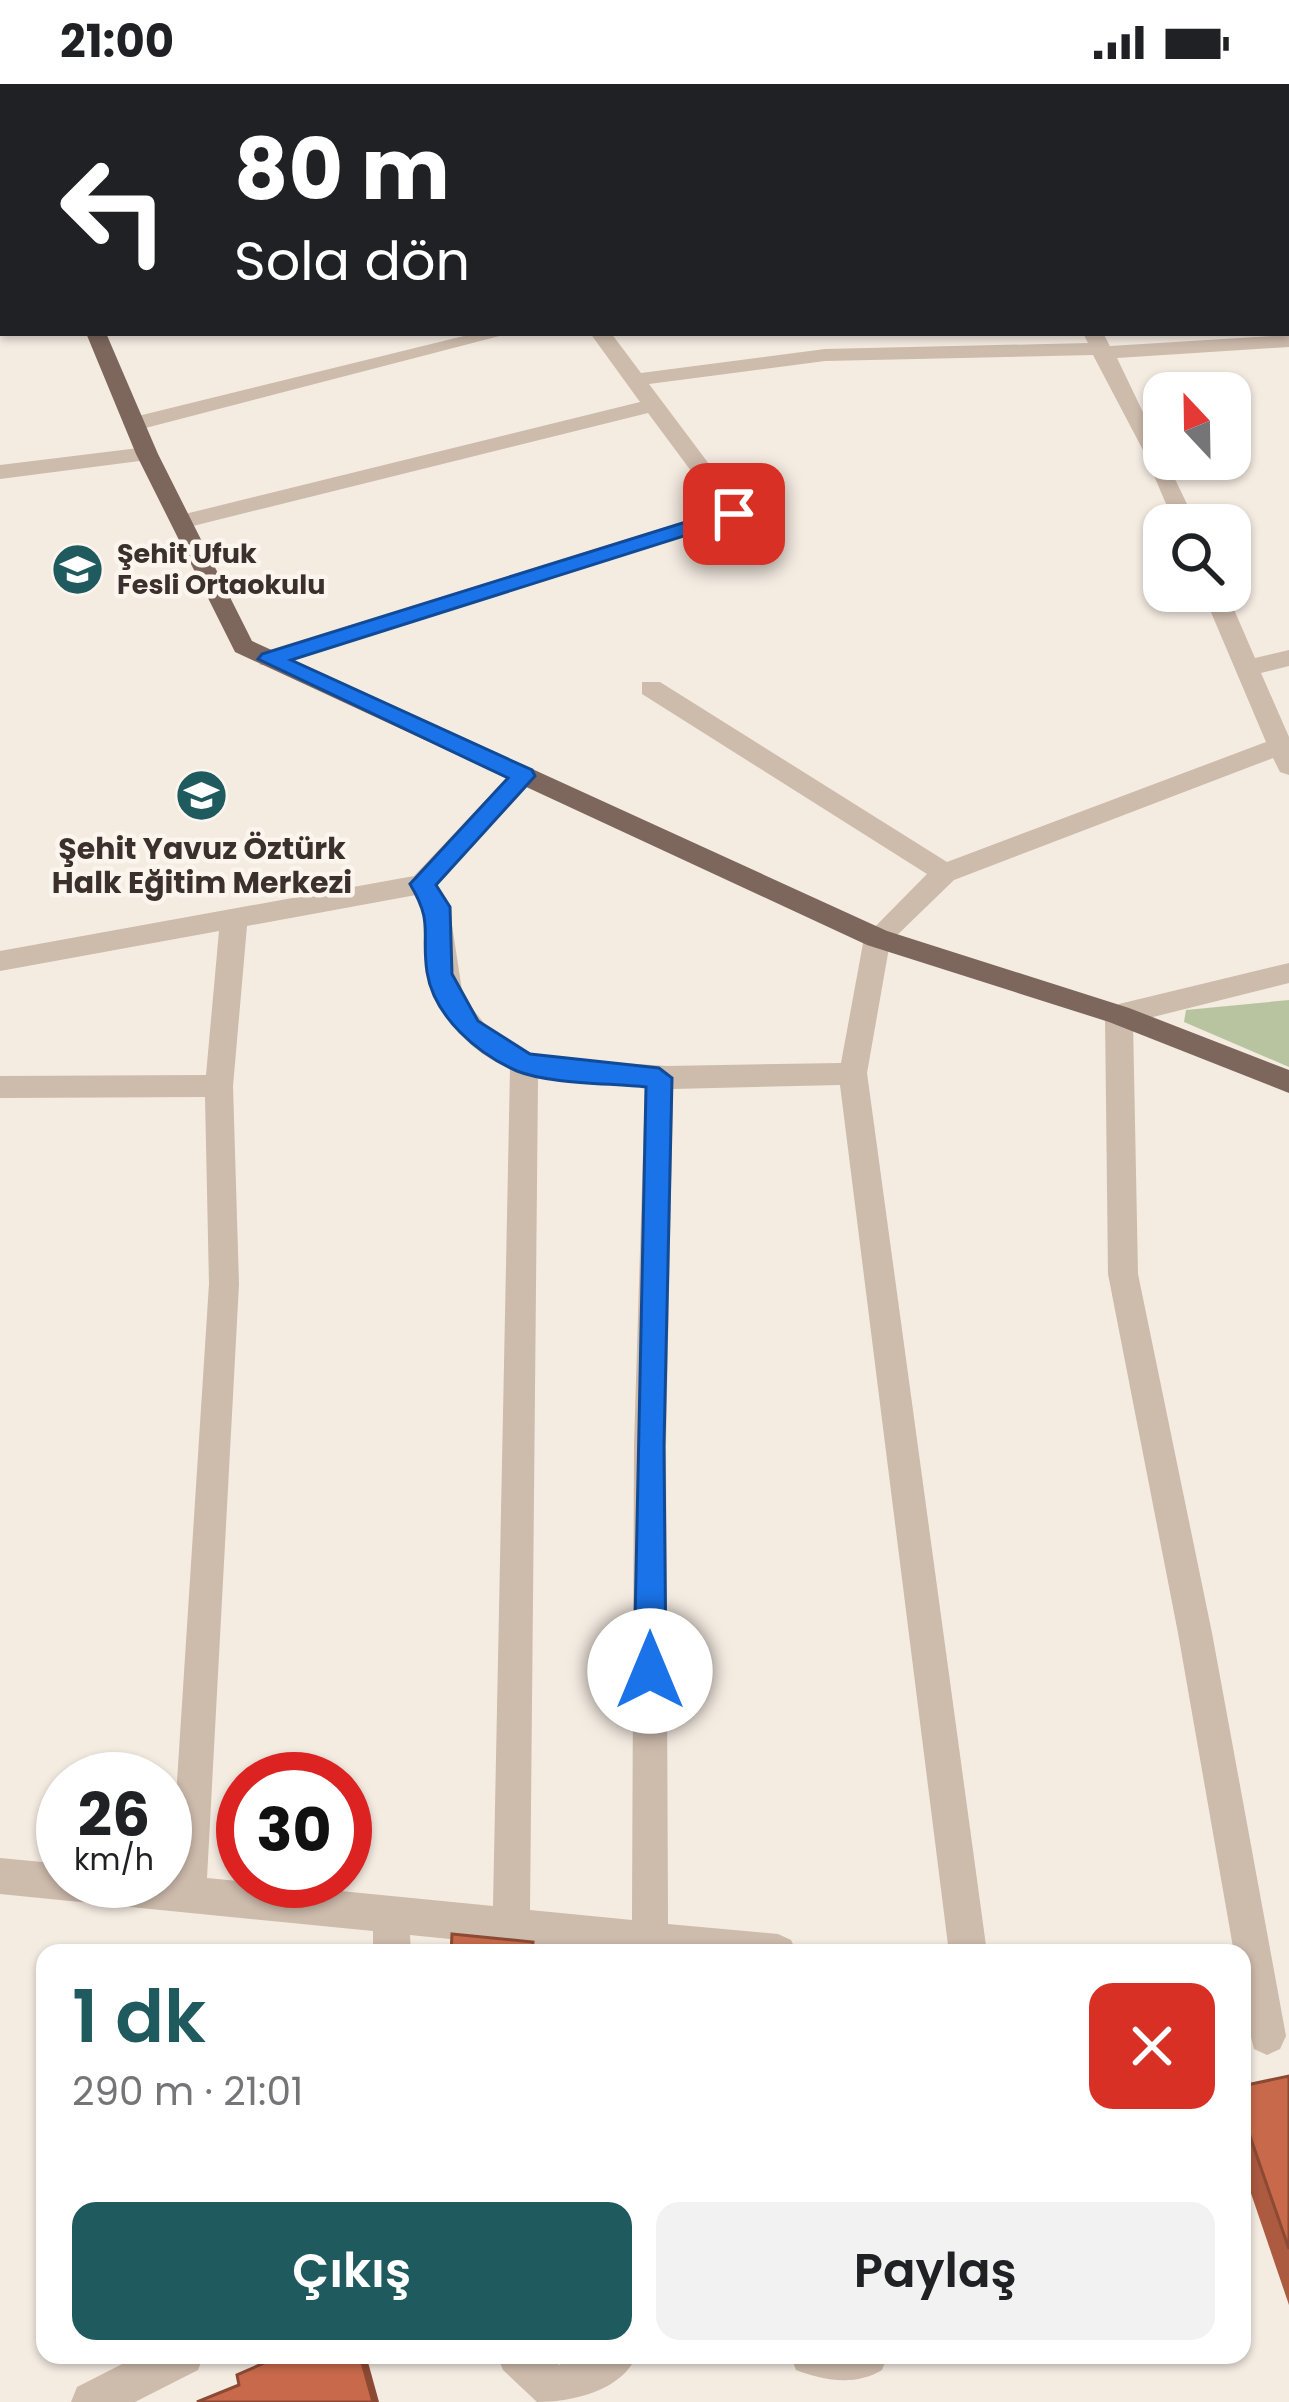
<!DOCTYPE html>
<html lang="tr">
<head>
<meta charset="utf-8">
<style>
	:root { --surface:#fff; --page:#f2f2f2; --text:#202124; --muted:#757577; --accent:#1f5a5e }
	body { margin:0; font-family:Poppins,sans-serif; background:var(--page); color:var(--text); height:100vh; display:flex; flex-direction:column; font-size:45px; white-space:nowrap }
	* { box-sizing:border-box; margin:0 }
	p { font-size:39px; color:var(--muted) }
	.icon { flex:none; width:66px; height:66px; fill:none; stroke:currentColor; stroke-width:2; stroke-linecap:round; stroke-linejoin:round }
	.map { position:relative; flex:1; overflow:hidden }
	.panel { position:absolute; left:36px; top:1860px; width:1215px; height:420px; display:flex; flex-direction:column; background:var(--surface); border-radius:24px; box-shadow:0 3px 9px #0004 }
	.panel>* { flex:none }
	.guide { position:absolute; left:0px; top:0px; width:1290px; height:252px; box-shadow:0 3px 9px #0004; background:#202124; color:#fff; overflow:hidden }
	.needle { width:78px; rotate:338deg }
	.tools { position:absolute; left:1143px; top:288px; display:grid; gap:24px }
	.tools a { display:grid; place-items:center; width:108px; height:108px; border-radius:24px; background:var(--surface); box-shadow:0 3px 9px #0004; font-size:60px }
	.speed { position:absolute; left:36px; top:1668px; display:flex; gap:24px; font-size:60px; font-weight:700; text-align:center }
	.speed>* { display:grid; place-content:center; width:156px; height:156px; border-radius:50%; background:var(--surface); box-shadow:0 3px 9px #0004; line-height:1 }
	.speed small { font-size:30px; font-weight:400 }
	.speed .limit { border:18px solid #d22; background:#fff; color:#111 }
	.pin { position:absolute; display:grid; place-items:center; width:102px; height:102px; color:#fff; margin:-51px; border-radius:24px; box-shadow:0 6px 18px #0006 }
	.me { position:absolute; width:132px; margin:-66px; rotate:0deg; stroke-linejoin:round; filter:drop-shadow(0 0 9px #0008) }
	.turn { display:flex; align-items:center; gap:42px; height:252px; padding:0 36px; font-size:54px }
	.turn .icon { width:156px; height:156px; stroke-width:2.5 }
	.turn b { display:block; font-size:84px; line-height:102px }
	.round { display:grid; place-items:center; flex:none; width:126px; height:126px; border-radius:24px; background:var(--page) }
	.head { display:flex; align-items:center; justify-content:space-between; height:204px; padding:0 36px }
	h1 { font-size:72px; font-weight:600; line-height:90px; color:var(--accent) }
	.button { display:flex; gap:24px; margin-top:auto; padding:24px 36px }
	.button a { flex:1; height:138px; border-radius:24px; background:var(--accent); color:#fff; font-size:48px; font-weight:600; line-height:138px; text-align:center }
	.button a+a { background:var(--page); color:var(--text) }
	.status { display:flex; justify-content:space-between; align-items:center; height:84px; padding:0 60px; background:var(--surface); direction:ltr }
	.status svg { height:33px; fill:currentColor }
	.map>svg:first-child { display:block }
</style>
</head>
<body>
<div class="status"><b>21:00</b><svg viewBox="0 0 49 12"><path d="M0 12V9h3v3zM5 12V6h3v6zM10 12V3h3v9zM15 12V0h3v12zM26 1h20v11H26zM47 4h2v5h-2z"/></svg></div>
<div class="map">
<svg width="1289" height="2318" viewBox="0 0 1289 2318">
	<rect width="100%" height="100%" fill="#f4ebe1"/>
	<path fill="#b8c4a0" d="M1289,916v67l-105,-45 2,-12z"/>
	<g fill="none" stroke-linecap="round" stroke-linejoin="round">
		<path fill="#cdbbac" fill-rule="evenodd" d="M993,0h18l1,3h-18z
			M1287,22h2v12h-2z
			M0,94h3v12h-3z
			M1287,162h2v12h-2z
			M476,249h35l-377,98 -11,-7 3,-5z
			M590,249h21l30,40 184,-24 263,-6 -5,-10h20l7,13 179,-11v12l-172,11 80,167h-22l-31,-73 -51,-97 -268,6 -176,23 93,124v10l-464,147h-18v-12l460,-143 -72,-97 -467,116 -11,-7 11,-7 459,-113z
			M147,363l11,7 -3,5 -155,20v-14z
			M1202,507h24l29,67 34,-8v16l-28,7 28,64v38l-9,-3 -7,-14 -319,122 -64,62 -23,131 120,880h-38l-109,-868 -167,4 -7,357 2,478 110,10 13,6 6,13h-206l-181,-18 1,18h-38v-22l-373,-37v-36l63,6v17h102v-7l6,1 38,-591 -4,-187 -205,1v-22l206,-1 13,-144 -219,40v-20l414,-75 100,-106 9,-3 13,9 -4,6 -95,103 13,27 13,85 25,31 36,23 40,8 103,7 174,-3 23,-125 63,-64 -285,-180v-12h18l287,180 319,-120zM416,811c11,20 10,42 12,65 4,51 36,89 82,109l-17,837 -286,-28 32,-594 -6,-198 14,-160zM538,994l107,9 -11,359 -2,474 -102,-10z
			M1289,879v20l-156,39 5,252 74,359 74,403 -6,13 -13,6 -13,-6 -12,-47v-49h-8l-56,-320 -70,-359 -3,-259 14,-11z
			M140,2271h64l-6,15 -63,32h-64l6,-15z
			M497,2271h51l11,10 17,-10h61c-15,36 -65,47 -100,47l-34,-32z
			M790,2271h98l-6,15c-26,16 -58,11 -86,0z"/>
		<path fill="#7d675c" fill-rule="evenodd" d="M0,20l3,1v16l-3,-1z
			M86,249h20l52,121 94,187 635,290 242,77 160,62v23l-180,-71 -242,-77 -632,-293 -99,-198z"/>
	</g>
	<path fill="#ac5a40" d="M1289,1992v229l-47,-138v-81z"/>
	<path fill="#8c4a34" d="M360,2271h6l13,47h-6z"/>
	<path fill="#c8694b" stroke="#8c4a34" stroke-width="3" d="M452,1850l81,8 -1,11h-81z
		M1289,1992v173l-47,-136v-27z
		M282,2271h78l13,47h-176l42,-17 -2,-10z"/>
	<path fill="#1a73e8" stroke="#114b97" stroke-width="3" d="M734,423l7,2v9l-450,142 241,110 3,6 -99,109 14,22 2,67 26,47 52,33 129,14 13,10 -8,368 2,225 -5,10 -11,5 -11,-5 -5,-10 12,-584c-36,-4 -97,-3 -129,-16 -39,-17 -83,-54 -90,-99 -6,-41 7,-48 -17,-88l98,-106 -250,-119 4,-5z"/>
	<defs>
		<symbol id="school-disc" viewBox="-11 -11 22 22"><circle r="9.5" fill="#1f5a5e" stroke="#fbf5ee"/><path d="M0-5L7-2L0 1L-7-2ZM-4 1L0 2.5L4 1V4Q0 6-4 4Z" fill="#fff"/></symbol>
	</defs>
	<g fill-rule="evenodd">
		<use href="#school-disc" x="48" y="456" width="59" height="59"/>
		<use href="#school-disc" x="172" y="682" width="59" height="59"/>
	</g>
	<g text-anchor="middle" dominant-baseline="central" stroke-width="9" stroke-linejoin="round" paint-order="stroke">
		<g font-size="27" font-weight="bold" fill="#3b302b" stroke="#fbf5ee" text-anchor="start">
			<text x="117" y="469">Şehit Ufuk<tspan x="117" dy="31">Fesli Ortaokulu</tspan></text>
		</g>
		<g font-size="30" font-weight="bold" fill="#3b302b" stroke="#fbf5ee">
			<text x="202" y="764">Şehit Yavuz Öztürk<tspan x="202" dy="34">Halk Eğitim Merkezi</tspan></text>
		</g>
	</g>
</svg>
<div class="tools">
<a><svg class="needle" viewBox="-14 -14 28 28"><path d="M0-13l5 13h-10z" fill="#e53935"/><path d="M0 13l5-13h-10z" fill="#757577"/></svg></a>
<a><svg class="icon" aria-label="search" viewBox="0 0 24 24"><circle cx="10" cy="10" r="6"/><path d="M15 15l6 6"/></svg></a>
</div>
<div class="speed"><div>26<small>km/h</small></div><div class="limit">30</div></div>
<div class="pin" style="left:734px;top:430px;background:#d93025"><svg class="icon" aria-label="arrive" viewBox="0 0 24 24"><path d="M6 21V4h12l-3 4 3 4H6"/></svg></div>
<svg class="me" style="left:650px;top:1587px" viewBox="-20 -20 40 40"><circle r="19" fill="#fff"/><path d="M0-13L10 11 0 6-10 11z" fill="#1a73e8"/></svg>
<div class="guide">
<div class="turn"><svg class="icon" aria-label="left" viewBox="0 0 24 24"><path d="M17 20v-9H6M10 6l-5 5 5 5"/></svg><div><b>80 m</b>Sola dön</div></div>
</div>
<section class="panel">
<div class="head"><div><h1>1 dk</h1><p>290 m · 21:01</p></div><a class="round" style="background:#d93025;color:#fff"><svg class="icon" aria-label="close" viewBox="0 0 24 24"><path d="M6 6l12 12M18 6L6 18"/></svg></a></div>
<div class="button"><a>Çıkış</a><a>Paylaş</a></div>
</section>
</div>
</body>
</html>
